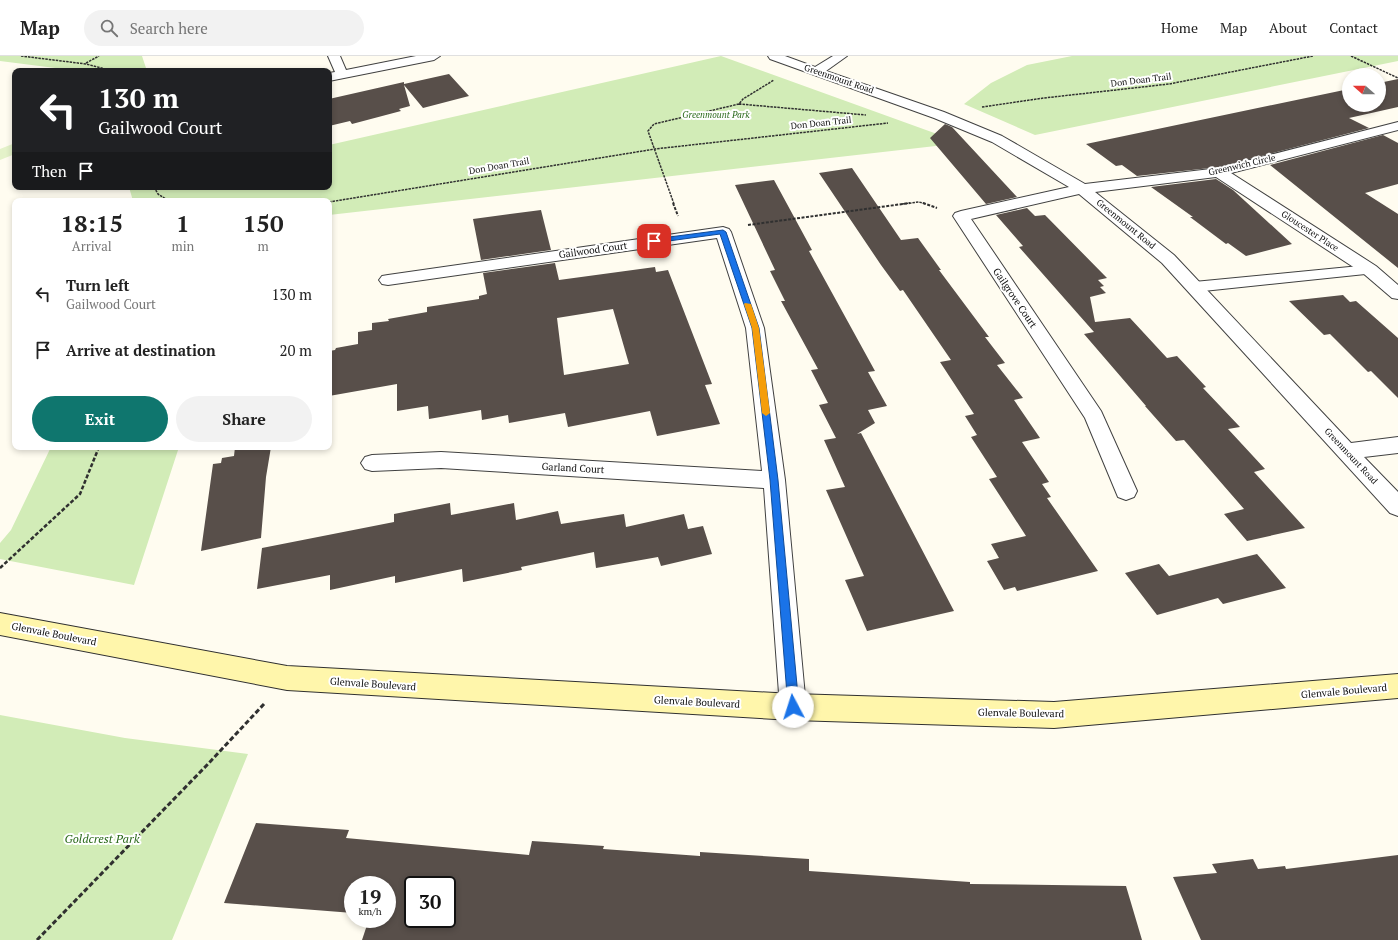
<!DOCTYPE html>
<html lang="en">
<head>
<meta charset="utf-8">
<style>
	:root { --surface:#fff; --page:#f2f2f2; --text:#222; --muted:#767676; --line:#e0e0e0; --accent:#0f766e }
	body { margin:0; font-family:"PT Serif",serif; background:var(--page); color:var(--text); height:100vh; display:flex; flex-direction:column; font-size:15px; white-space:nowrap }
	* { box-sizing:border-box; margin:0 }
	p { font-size:13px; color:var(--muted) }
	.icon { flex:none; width:22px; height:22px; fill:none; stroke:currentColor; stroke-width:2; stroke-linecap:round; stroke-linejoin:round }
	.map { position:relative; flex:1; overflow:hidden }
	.side { position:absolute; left:12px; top:142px; width:320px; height:252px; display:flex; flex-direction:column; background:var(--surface); border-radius:8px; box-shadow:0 2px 6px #0003 }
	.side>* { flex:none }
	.top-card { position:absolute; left:12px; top:12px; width:320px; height:122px; border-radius:8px; box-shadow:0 2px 6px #0003; background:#202124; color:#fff; overflow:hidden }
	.needle { width:26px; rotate:291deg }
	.buttons { position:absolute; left:1342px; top:12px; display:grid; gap:8px }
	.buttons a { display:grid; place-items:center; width:44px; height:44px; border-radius:50%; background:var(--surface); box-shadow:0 2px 6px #0003; font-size:20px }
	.speed { position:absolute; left:344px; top:820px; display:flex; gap:8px; font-size:20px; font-weight:700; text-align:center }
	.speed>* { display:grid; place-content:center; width:52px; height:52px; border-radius:50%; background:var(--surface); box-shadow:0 2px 6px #0003; line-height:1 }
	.speed small { font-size:10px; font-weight:400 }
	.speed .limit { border:2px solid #111; border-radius:6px; background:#fff; color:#111 }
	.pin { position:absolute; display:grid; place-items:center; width:34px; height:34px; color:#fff; margin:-17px; border-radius:8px; box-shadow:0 2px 6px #0006 }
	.me { position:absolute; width:44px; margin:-22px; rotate:355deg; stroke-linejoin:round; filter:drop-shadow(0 0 3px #0008) }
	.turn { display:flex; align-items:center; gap:14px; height:84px; padding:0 20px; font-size:18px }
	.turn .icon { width:52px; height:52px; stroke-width:2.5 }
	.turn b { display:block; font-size:28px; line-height:34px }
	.then { display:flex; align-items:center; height:38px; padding:0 20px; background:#0003; gap:8px; font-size:15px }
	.eta { display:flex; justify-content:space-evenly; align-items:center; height:68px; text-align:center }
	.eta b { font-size:24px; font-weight:700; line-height:28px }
	.primary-button { display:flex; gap:8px; margin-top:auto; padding:8px 20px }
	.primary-button a { flex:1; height:46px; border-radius:24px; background:var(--accent); color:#fff; font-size:16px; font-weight:700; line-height:46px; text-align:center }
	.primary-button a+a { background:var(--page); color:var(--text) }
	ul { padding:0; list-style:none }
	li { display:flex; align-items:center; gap:12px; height:56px; padding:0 20px }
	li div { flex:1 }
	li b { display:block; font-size:15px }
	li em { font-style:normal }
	header { display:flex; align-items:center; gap:24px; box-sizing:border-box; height:56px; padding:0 20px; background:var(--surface); border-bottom:1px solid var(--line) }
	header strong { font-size:19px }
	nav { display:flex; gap:22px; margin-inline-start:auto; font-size:14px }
	.search { width:280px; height:36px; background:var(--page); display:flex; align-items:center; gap:10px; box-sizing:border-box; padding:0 14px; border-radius:22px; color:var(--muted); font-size:15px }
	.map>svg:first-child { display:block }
</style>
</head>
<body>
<header>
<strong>Map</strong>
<div class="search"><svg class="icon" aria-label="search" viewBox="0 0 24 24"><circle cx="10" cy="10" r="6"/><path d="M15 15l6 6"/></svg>Search here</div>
<nav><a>Home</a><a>Map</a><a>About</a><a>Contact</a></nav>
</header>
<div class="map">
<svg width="1398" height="884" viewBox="0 0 1398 884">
	<rect width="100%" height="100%" fill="#fffcf0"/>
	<path fill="#d2ecb7" d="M0,0h142l5,15h-68l-79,-10z
		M721,0l241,87 -633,72v-14h-196l-4,-14h200v-42z
		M1072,0h326v5l-363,74 -71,-31 27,-21 36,-18z
		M51,391h128l-45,138 -134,-26v-16l11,-13z
		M0,659l125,23 123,16 -76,186h-172z"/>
	<path fill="#e4f2c9" d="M15,87v11l-15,6v-11z"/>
	<path fill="#584f4a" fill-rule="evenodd" d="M449,18l20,22 -46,12 -19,-23 6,21 -11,3 2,2 -49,13 -2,-3 -21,5v-27l75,-17v2z
		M1398,23v28l-49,11 20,10 -150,39 -82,9 -15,-11 -6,1 -30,-22 263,-55v16h30v-22z
		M945,68l7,3 65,70 -31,7 -56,-66z
		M1383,79l15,8v41l-33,9 33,21v54l-128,-103z
		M852,112l49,72 17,-2 23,32h-2l50,67h-4l20,26 -8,2 26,33 -9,2 26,38 -18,4 27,40 -7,2 9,13 -4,1 51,73 -81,20 -2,-4 -11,3 -17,-29 12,-3 -8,-14 35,-8 -37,-57 8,-2 -26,-40 6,-2 -12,-19 9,-2 -34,-52 11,-2 -48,-70 -3,1 -19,-26 -62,-92z
		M1216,123l17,11 59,54 -46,12 -18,-13 -2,1 -36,-27h3l-42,-30z
		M774,124l38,70 -3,1 66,120 -7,1 19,34 -19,4 7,13 -18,11 4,-1 93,178 -87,20 -22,-51 19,-4 -38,-86 19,-3 -21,-47 12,-2 -17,-33 9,-2 -17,-33 7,-1 -37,-68h4l-15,-30 5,-1 -40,-85z
		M1027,152l8,8 10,-1 62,63 -9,2 6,6 -4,1 6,6 -16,4 5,25 35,-4 37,40 10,-2 29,31 -3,1 37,39 -12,2 37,40 -11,3 51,56 -58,13 -23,-27 20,-5 -60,-69 -8,1 -31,-35h1l-62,-72 10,-2 -75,-85 4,-1 -27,-31z
		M541,154l10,40 -70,10 -8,-41z
		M555,207l4,17 96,-13 1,5 12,-2 44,114 -7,1 15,39 -63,12 -7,-25 -82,16 -3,-14 -56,10 -1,-8 -26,5 -1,-10 -52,9 -1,-13 -31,5v-27l-68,12v-45l6,-1 1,-2 22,-4v-12l14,-2v-7l17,-2 -1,-2 39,-7v-5l52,-8v-3l8,-2 -4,-21zM613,253l16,55 -65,11 -7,-57z
		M1343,239l7,7 6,-1 42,37v60l-27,-27 -3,1 -38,-38 -6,1 -35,-34z
		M235,391h36l-5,30 -5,61 -60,13 12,-87 8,-1 1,-5 12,-2z
		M450,447l1,12 63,-12 2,17 42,-9 3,13 63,-10 2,13 58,-13 4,15 15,-3 9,28 -51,12 -3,-9 -62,11 -2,-16 -73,15 1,3 -59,12 -1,-13 -67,14v-7l-65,14v-15l-73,14 5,-41 132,-26v-8z
		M1257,498l29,34 -63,16 -5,-6 -61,17 -32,-42 34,-9 10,12z
		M256,767l93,7 -3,8 183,17 3,-14 72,5 -1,3 97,7v-4l109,7v12l161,11v2l156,2 16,54h-780l7,-21h18v-34h-34v28l-129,-10zM413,829h34v34h-34z
		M1398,799v85h-197l-28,-63 44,-4 -5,-9 41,-5 5,10 27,-3 1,3z"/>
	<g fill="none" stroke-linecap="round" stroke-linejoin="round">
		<defs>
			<path id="lane" d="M1370,209l5,2 3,3 -3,3 -181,19 -6,-2 -2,-3 2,-3 6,-2z"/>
			<path id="street" d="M328,0h12l6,14 70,-14h24l-6,4 -105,21v-8l6,-1z
				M768,0h17l30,11 18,-11h14l-21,15 118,41 58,24 83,48 134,-16 179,-46v8l-167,43 145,93 22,19v14l-6,-1 -28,-24 -148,-97 -121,15 79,63 177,188 47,-6v16l-34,4 34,35v24l-8,-3 -228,-250 -83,-69 -108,25 130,192 36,80 -3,6 -8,3 -8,-3 -33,-79 -132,-202 2,-3 6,-2 108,-24 -77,-45 -58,-24 -164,-59z
				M723,171l6,2 2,3 33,96 21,152 21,227 -4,9 -9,4 -9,-4 -4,-9 -16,-219 -323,-20 -69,3 -7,-2 -4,-6 4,-6 7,-2 69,-3 321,19 -16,-143 -29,-90 -329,47 -6,-1 -3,-4 3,-4 6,-1z"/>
			<path id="secondary" d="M0,557l287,53 506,28 261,8 344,-28v24l-344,30 -261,-8 -506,-30 -287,-55z"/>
		</defs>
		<use href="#lane" stroke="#414141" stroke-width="2"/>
		<use href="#street" stroke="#414141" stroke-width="2"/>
		<use href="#secondary" stroke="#303030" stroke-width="2"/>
		<path stroke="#303030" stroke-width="1.5" stroke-dasharray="2.5 1" stroke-linecap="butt" d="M21,0l65,8 27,7
			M1351,0l47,22
			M86,7l13,-7
			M739,48l127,11
			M982,51l62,-9 125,-14 144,-28
			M154,131l4,7 11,7
			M329,146l326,-53 233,-26
			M674,148l-26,-73 6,-7 85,-20 4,-5 31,-19
			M902,148l17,-2 7,2"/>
		<path stroke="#303030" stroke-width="2" stroke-dasharray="3 1.5" stroke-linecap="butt" d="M673,147l5,13
			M923,147l14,5
			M748,169l162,-22"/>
		<path stroke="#303030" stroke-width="2.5" stroke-dasharray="4 2" stroke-linecap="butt" d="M0,512l80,-74 19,-47"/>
		<path stroke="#303030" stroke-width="3" stroke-dasharray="5 2.5" stroke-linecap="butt" d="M37,884l171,-176 56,-60"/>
		<use href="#lane" fill="#fff" fill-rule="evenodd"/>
		<use href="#street" fill="#fff" fill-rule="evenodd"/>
		<use href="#secondary" fill="#fff6ab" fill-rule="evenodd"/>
	</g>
	<path fill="#1a73e8" stroke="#114b97" d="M723,174l3,2 33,96 19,152 21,227 -2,4 -4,1 -4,-1 -1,-4 -18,-227 -18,-152 -32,-94 -66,9 -4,-2 4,-2z"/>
	<path fill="#f59e0b" d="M745,247l6,1 8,24 11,85 -4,3 -4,-3 -10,-85 -8,-24z"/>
	<g text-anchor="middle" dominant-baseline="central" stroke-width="4" stroke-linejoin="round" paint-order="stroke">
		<g font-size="9" fill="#0e0e0e" stroke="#fff">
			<text transform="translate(839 23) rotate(19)">Greenmount Road</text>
			<text transform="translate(1141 24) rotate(-7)">Don Doan Trail</text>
			<text transform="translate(821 67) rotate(-6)">Don Doan Trail</text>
			<text transform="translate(1242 109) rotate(-13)">Greenwich Circle</text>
			<text transform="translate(499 110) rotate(-10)">Don Doan Trail</text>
			<text transform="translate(1126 168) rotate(39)">Greenmount Road</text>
			<text transform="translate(1310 175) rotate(33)">Gloucester Place</text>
			<text transform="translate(1351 400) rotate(47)">Greenmount Road</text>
		</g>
		<g font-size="9" font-style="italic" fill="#2b6a1b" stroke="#fff">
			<text x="716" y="59">Greenmount Park</text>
		</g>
		<g font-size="10" fill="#0e0e0e" stroke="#fff">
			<text transform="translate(593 194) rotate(-8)">Gailwood Court</text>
			<text transform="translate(1015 242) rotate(56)">Gailgrove Court</text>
			<text transform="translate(573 412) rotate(3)">Garland Court</text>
			<text transform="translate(54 578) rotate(11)">Glenvale Boulevard</text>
			<text transform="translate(373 628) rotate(4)">Glenvale Boulevard</text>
			<text transform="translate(1344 635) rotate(-5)">Glenvale Boulevard</text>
			<text transform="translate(697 646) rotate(3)">Glenvale Boulevard</text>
			<text transform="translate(1021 657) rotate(1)">Glenvale Boulevard</text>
		</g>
		<g font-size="12" font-style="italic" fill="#2b6a1b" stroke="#fff">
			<text x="102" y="782">Goldcrest Park</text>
		</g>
	</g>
</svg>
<div class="buttons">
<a><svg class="needle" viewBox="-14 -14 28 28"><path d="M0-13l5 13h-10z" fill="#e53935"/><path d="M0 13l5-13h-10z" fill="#767676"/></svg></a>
</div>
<div class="speed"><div>19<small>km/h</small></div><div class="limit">30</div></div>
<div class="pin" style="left:654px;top:185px;background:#d93025"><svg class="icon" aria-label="arrive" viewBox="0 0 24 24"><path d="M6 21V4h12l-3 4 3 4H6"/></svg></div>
<svg class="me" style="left:793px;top:651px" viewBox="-20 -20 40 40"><circle r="19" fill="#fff"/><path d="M0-13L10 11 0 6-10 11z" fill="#1a73e8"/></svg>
<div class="top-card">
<div class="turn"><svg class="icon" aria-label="left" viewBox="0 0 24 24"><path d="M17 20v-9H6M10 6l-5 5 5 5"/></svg><div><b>130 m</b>Gailwood Court</div></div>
<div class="then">Then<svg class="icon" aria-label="arrive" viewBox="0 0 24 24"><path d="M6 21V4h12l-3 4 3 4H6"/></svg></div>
</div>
<section class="side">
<div class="eta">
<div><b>18:15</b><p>Arrival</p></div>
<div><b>1</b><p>min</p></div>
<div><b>150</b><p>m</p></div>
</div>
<ul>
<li><svg class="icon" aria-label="left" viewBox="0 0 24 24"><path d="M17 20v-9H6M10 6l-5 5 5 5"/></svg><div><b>Turn left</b><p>Gailwood Court</p></div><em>130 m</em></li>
<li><svg class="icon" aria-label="arrive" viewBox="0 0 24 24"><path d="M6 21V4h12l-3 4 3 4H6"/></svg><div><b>Arrive at destination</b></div><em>20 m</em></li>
</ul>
<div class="primary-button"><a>Exit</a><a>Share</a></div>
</section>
</div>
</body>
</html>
